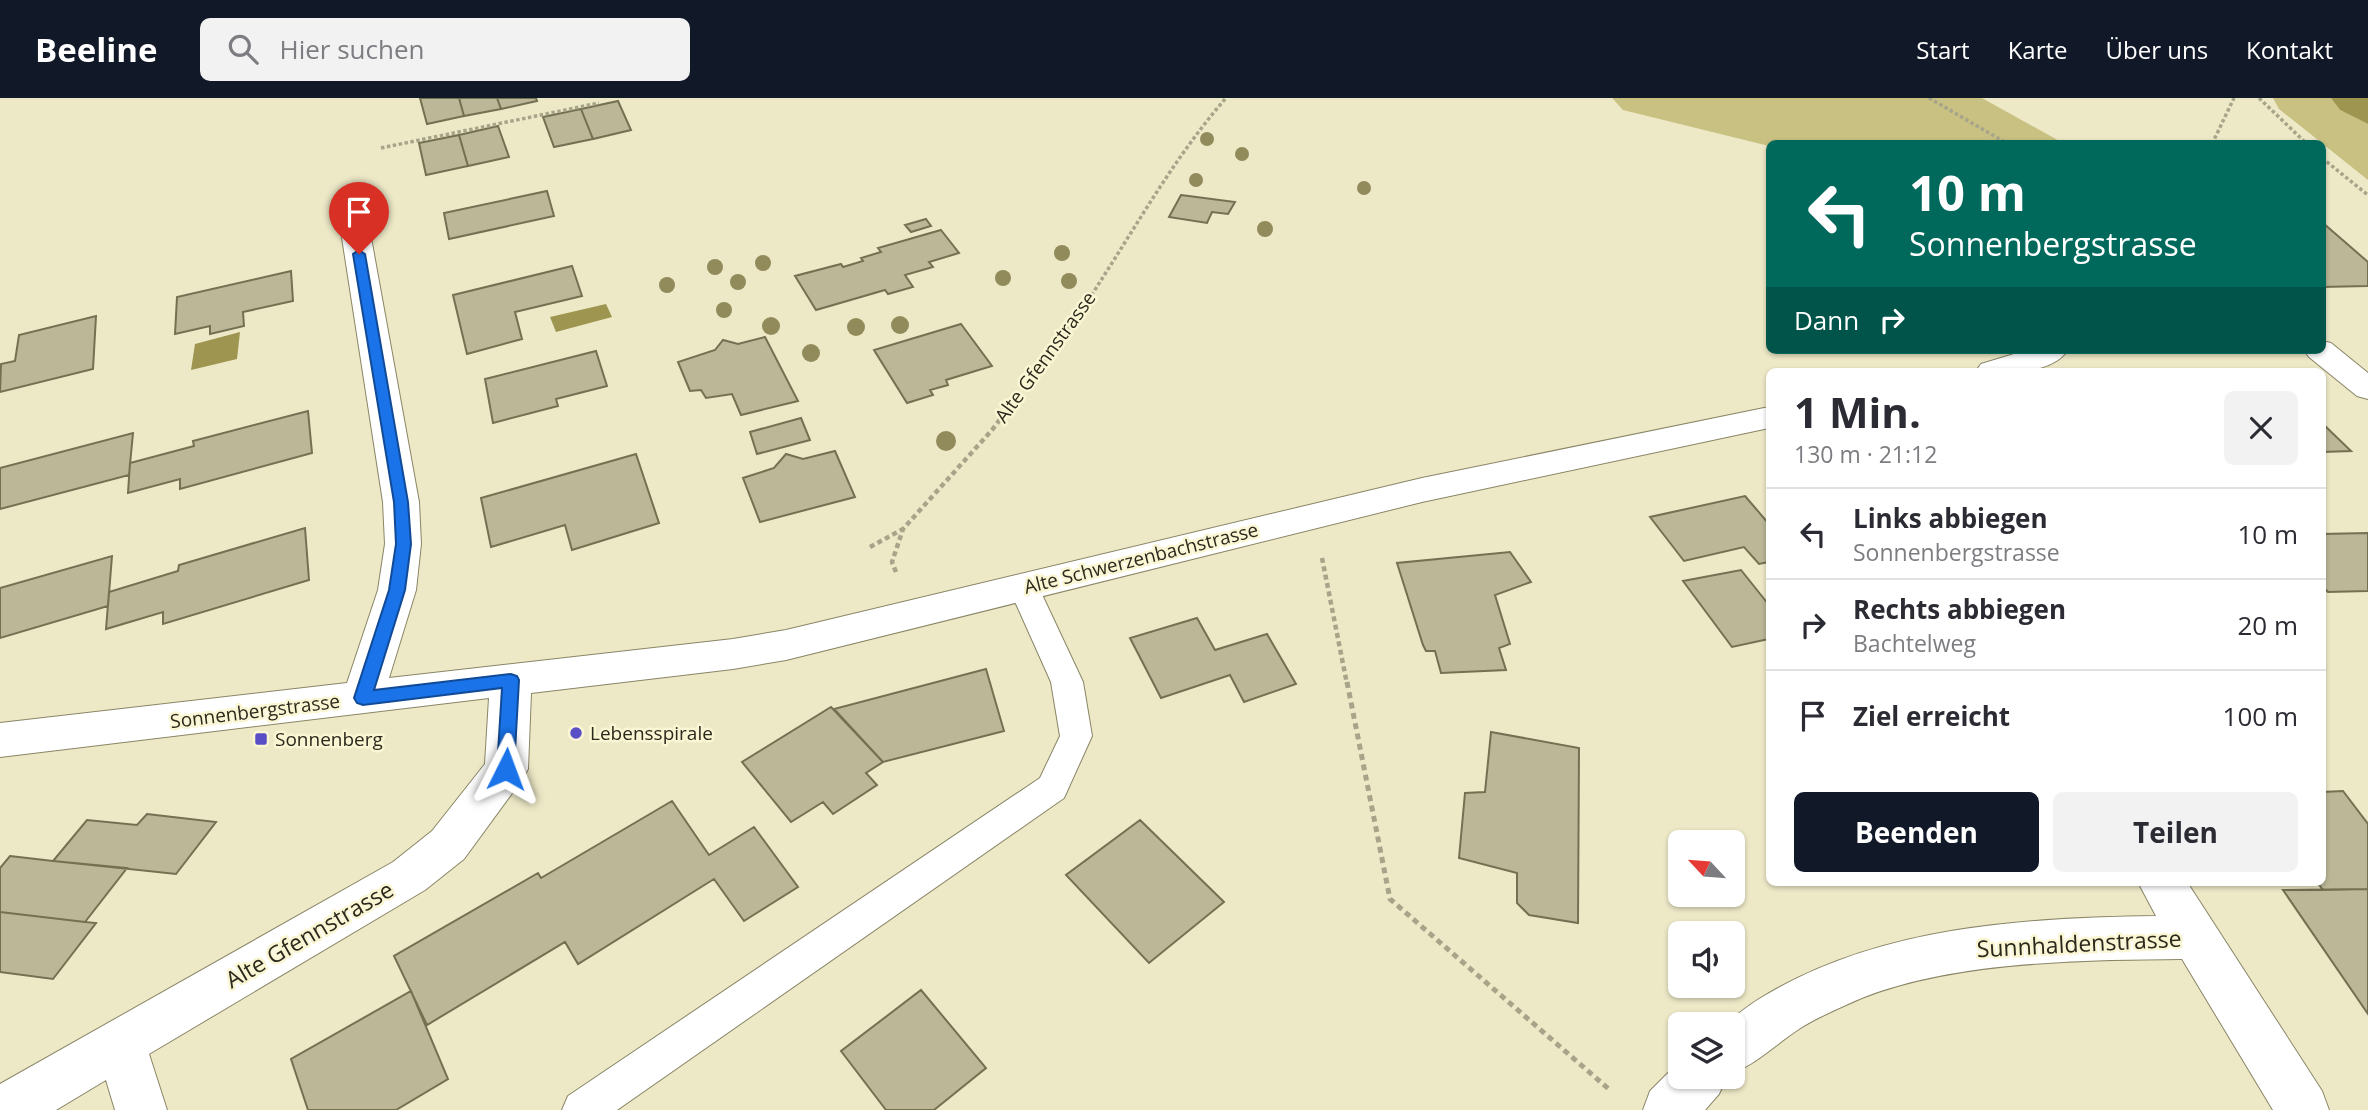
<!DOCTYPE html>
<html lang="de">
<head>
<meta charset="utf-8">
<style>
	:root { --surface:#fff; --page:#f2f2f3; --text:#2b2b33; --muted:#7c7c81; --line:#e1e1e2; --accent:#111827 }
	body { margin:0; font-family:"Open Sans",sans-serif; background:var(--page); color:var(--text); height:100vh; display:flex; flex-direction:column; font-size:26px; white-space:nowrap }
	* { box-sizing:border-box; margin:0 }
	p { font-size:23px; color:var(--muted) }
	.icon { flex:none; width:38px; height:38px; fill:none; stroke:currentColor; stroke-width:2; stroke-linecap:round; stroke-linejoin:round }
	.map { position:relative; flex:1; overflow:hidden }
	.drawer { position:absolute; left:1766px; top:270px; width:560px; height:518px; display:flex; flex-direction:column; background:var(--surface); border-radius:10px; box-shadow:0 2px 5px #0004 }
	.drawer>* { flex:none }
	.guide { position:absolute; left:1766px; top:42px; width:560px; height:214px; border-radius:10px; box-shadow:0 2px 5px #0004; background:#00695c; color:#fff; overflow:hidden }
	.needle { width:46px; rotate:296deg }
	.fabs { position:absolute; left:1668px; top:732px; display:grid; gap:14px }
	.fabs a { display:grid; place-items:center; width:77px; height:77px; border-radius:10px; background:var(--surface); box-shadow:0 2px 5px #0004; font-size:35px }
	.pin { position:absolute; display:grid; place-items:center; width:60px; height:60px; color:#fff; margin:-72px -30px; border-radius:50% 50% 50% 0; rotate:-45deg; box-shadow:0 0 7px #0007 }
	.pin .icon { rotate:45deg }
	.me { position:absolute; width:77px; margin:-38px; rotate:3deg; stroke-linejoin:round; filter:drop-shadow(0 0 5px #0008) }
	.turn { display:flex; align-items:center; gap:24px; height:147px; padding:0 28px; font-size:32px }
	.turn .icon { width:91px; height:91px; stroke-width:2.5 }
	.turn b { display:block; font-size:49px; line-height:60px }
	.then { display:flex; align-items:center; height:66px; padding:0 28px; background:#0003; gap:14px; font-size:26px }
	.round { display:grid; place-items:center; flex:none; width:74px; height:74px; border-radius:10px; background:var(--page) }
	.summary { display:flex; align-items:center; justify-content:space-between; height:119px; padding:0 28px }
	h1 { font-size:42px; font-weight:700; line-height:52px }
	.action { display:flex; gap:14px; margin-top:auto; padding:14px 28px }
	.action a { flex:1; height:80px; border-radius:10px; background:var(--accent); color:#fff; font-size:28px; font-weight:700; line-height:80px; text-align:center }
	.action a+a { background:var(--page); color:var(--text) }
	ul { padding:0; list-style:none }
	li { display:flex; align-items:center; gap:21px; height:91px; padding:0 28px; border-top:2px solid var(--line) }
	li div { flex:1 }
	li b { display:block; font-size:26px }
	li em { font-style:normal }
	header { display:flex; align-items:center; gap:42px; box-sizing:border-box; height:98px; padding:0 35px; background:var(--accent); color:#fff }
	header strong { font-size:33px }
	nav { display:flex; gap:38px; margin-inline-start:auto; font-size:24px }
	.search { width:490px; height:63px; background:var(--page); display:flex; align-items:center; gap:18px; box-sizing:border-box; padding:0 24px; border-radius:10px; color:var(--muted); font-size:26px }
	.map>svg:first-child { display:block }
</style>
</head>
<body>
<header>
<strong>Beeline</strong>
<div class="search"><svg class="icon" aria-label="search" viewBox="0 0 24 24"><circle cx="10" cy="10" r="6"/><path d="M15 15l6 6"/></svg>Hier suchen</div>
<nav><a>Start</a><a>Karte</a><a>Über uns</a><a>Kontakt</a></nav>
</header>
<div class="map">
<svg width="2368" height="1012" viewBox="0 0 2368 1012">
	<rect width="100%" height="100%" fill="#ede9c7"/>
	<path fill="#c9c182" d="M1612,0h370l81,45 -294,1v2l-146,-36z
		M2273,0h58l9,12 28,14v56l-89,-71z"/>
	<path fill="#9e9550" d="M2331,0h37v26l-28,-14z
		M606,206l6,13 -56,15 -6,-15z
		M240,234l-3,27 -46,11 4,-26z"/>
	<path fill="#bbb797" stroke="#747152" stroke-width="2" d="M420,0h39l5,18 -37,8z
		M459,0h38l4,11 -37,7z
		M497,0h39l1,3 -36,8z
		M618,3l13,29 -38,9 -12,-30z
		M581,11l12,30 -39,8 -11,-30z
		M498,28l11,31 -41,9 -9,-31z
		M459,37l9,31 -42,9 -7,-32z
		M547,93l7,25 -105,23 -5,-26z
		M1181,97l54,7 -7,12 -16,-2 -5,11 -38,-6z
		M926,121l5,7 -20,6 -6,-7z
		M2323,125l45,39v24l-46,1z
		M941,132l18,23 -30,9 4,5 -28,8 8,12 -25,7 -3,-4 -69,20 -21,-34 46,-12 2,3 20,-6 -2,-3 20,-6 -3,-4z
		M572,168l10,30 -67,16 7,27 -55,15 -14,-59z
		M291,173l2,30 -50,11 1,14 -34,8v-8l-35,8 2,-37z
		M96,218l-3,53 -93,23 1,-28 14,-3 4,-26z
		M961,226l31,42 -46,14 2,5 -18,5 3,5 -26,8 -33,-53z
		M765,239l33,64 -57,14 -9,-21 -26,4 -5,-8 -11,1 -12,-29 37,-12 8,-10 15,4z
		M596,253l11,35 -51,13 2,7 -65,17 -8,-44z
		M308,313l4,42 -132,36v-10l-52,14 2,-30 64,-17 -1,-5z
		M801,320l9,22 -53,14 -7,-22z
		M2322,325l29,28 -29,1z
		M133,335l-4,42 -129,34v-41z
		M835,353l20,46 -95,25 -17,-44 31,-10 12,-14 17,5z
		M636,356l23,69 -87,27 -7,-25 -74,22 -10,-49z
		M1745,398l24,28v38l-10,2 -15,-17 -60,14 -34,-44z
		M305,430l4,52 -146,44v-12l-57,17 3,-37 69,-21 1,-6z
		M2368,435v58l-40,1 -6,-6v-52z
		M1510,454l21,30 -36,13 15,49 -11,4 7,22 -65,3 -6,-22h-9l-3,-6 -26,-82z
		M112,458l-4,50 -108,32v-50z
		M1741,472l28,35v34l-37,8 -49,-66z
		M1197,520l18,32 52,-16 29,50 -52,18 -14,-27 -69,23 -31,-60z
		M986,571l18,62 -121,31 -49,-53z
		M831,609l52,55 -17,11 11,12 -44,29 -10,-12 -32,20 -49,-60z
		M1491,634l88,16 -1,175 -49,-8 -12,-12v-30l-58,-15 6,-65 20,-1z
		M2343,693l25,33v65l-45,1 -6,-8h5v-90z
		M672,703l37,54 45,-28 44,60 -54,34 -30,-42 -136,85 -13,-22 -138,83 -33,-69 144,-83 3,5z
		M147,716l69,8 -40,52 -123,-13 34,-41 50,5z
		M1140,722l84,82 -75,61 -83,-88z
		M10,758l43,5 74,7 -42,54 -85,-10v-44z
		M2368,791v125l-85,-124z
		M0,814l85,10 11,1 -43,56 -53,-7z
		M921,892l65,78 -52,42h-48l-45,-59z
		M411,893l37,88 -52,31h-88l-17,-51z"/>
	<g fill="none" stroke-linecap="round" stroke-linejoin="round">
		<defs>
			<path id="service" d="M1023,477l10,4 5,7 45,96 9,54 -28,62 -447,312h-55l6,-14 472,-318 20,-42 -9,-54 -43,-96 5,-7z"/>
			<path id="minor" d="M350,93l10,2 4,6 55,303 2,42 -5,46 -27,88 344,-39 53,-9 636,-152 347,-71v21l-347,74 -636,158 -53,9 -202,24 -3,76 -7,12 -57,78 -39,31 -276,164 18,56h-52l-9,-30 -50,30h-56v-26l393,-222 39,-31 53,-67 4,-66 -489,59v-34l347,-40 31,-93 7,-46 -2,-42 -47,-303 4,-6z
				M2322,243l9,2 37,30v26l-11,-3 -48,-39 -5,-7h18z
				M2027,252h41c-19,27 -64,21 -92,21l5,-7z
				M2138,784h49l135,209 7,19h-56l-91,-151c-101,1 -243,2 -336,46 -16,7 -33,15 -47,24 -23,15 -41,34 -67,44v-49h-7c13,-10 25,-20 39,-28 117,-70 259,-78 392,-80z
				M1680,963v15h47l-8,18 -14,16h-62l7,-19z"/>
		</defs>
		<use href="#service" stroke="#898566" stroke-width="2"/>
		<use href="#minor" stroke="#898566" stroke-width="2"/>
		<path stroke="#a7a48a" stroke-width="3.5" stroke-dasharray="3.5 2.5" stroke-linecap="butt" d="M1929,0l79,46
			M2259,0l48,46
			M2212,46l22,-46
			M381,50l218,-45
			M2322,60l46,37
			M1050,256c63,-82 108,-178 176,-256"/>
		<path stroke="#a7a48a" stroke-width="4.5" stroke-dasharray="5 3.5" stroke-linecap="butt" d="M870,449l33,-18
			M1322,460l25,126
			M896,474l-4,-10 11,-33 89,-99 59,-78"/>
		<path stroke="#a7a48a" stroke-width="5" stroke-dasharray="6 4.5" stroke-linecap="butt" d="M1347,584l43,217 221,192"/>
		<use href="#service" fill="#fff" fill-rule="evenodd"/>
		<use href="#minor" fill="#fff" fill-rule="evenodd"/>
	</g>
	<g fill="#918b5c">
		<circle cx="1207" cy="41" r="7"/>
		<circle cx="1242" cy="56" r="7"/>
		<circle cx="1196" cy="82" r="7"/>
		<circle cx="1364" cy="90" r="7"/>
		<circle cx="1265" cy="131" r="8"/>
		<circle cx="1062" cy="155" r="8"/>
		<circle cx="763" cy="165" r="8"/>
		<circle cx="715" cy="169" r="8"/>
		<circle cx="1003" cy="180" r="8"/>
		<circle cx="1069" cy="183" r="8"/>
		<circle cx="738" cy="184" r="8"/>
		<circle cx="667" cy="187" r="8"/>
		<circle cx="724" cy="212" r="8"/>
		<circle cx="900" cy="227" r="9"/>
		<circle cx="771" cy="228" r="9"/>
		<circle cx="856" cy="229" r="9"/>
		<circle cx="811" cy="255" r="9"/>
		<circle cx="946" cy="343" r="10"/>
	</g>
	<path fill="#1a73e8" stroke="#114b97" stroke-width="2" d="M359,152l6,4 43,248 3,42 -6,46 -31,100 137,-16 6,2 2,4 -5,89 -2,5 -6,2 -7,-2 -2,-5 5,-81 -139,17 -6,-2 -3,-5 35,-108 7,-46 -2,-42 -41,-248z"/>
	<g fill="#594ec6" stroke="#faf6d4" stroke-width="2.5">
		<circle cx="576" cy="635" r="7"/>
		<rect x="254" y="634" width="14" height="14" rx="3.5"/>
	</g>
	<g text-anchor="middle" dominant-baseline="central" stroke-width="5" stroke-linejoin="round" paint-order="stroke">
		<g font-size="19" fill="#2b291d" stroke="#faf6d4">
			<text transform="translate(1045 259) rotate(-54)">Alte Gfennstrasse</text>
			<text transform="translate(1141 460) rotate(-14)">Alte Schwerzenbachstrasse</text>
			<text transform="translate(255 613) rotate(-7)">Sonnenbergstrasse</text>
		</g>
		<g font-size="19" fill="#2b291d" stroke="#faf6d4" text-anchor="start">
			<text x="590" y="635">Lebensspirale</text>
			<text x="275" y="641">Sonnenberg</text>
		</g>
		<g font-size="23" fill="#2b291d" stroke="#faf6d4">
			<text transform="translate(309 836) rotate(-30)">Alte Gfennstrasse</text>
			<text transform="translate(2079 845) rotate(-3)">Sunnhaldenstrasse</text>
		</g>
	</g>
</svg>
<div class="fabs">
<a><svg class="needle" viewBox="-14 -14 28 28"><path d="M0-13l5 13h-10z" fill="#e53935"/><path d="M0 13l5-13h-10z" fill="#7c7c81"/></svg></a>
<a><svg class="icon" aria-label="sound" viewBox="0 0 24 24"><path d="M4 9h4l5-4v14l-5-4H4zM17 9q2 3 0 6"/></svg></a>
<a><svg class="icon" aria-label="layers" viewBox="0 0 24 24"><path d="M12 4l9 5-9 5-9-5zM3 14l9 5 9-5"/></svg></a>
</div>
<div class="pin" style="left:359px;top:156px;background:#d93025"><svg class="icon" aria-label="arrive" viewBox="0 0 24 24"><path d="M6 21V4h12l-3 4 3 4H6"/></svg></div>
<svg class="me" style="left:506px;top:671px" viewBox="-20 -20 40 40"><path d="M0-17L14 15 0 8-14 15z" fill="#1a73e8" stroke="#fff" stroke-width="4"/></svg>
<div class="guide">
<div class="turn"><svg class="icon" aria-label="left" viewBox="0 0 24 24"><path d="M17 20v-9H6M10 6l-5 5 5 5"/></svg><div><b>10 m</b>Sonnenbergstrasse</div></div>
<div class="then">Dann<svg class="icon" aria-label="right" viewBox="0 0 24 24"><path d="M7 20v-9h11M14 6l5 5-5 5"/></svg></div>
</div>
<section class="drawer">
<div class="summary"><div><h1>1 Min.</h1><p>130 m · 21:12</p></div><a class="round"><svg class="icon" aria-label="close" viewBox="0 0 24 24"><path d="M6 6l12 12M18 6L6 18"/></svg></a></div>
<ul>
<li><svg class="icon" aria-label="left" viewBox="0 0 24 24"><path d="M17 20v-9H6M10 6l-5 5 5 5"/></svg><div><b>Links abbiegen</b><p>Sonnenbergstrasse</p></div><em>10 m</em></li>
<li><svg class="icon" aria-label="right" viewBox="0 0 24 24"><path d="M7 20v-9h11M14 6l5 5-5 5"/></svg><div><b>Rechts abbiegen</b><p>Bachtelweg</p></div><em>20 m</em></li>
<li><svg class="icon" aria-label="arrive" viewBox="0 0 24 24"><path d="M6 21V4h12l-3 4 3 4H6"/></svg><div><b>Ziel erreicht</b></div><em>100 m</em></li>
</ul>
<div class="action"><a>Beenden</a><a>Teilen</a></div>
</section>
</div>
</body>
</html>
